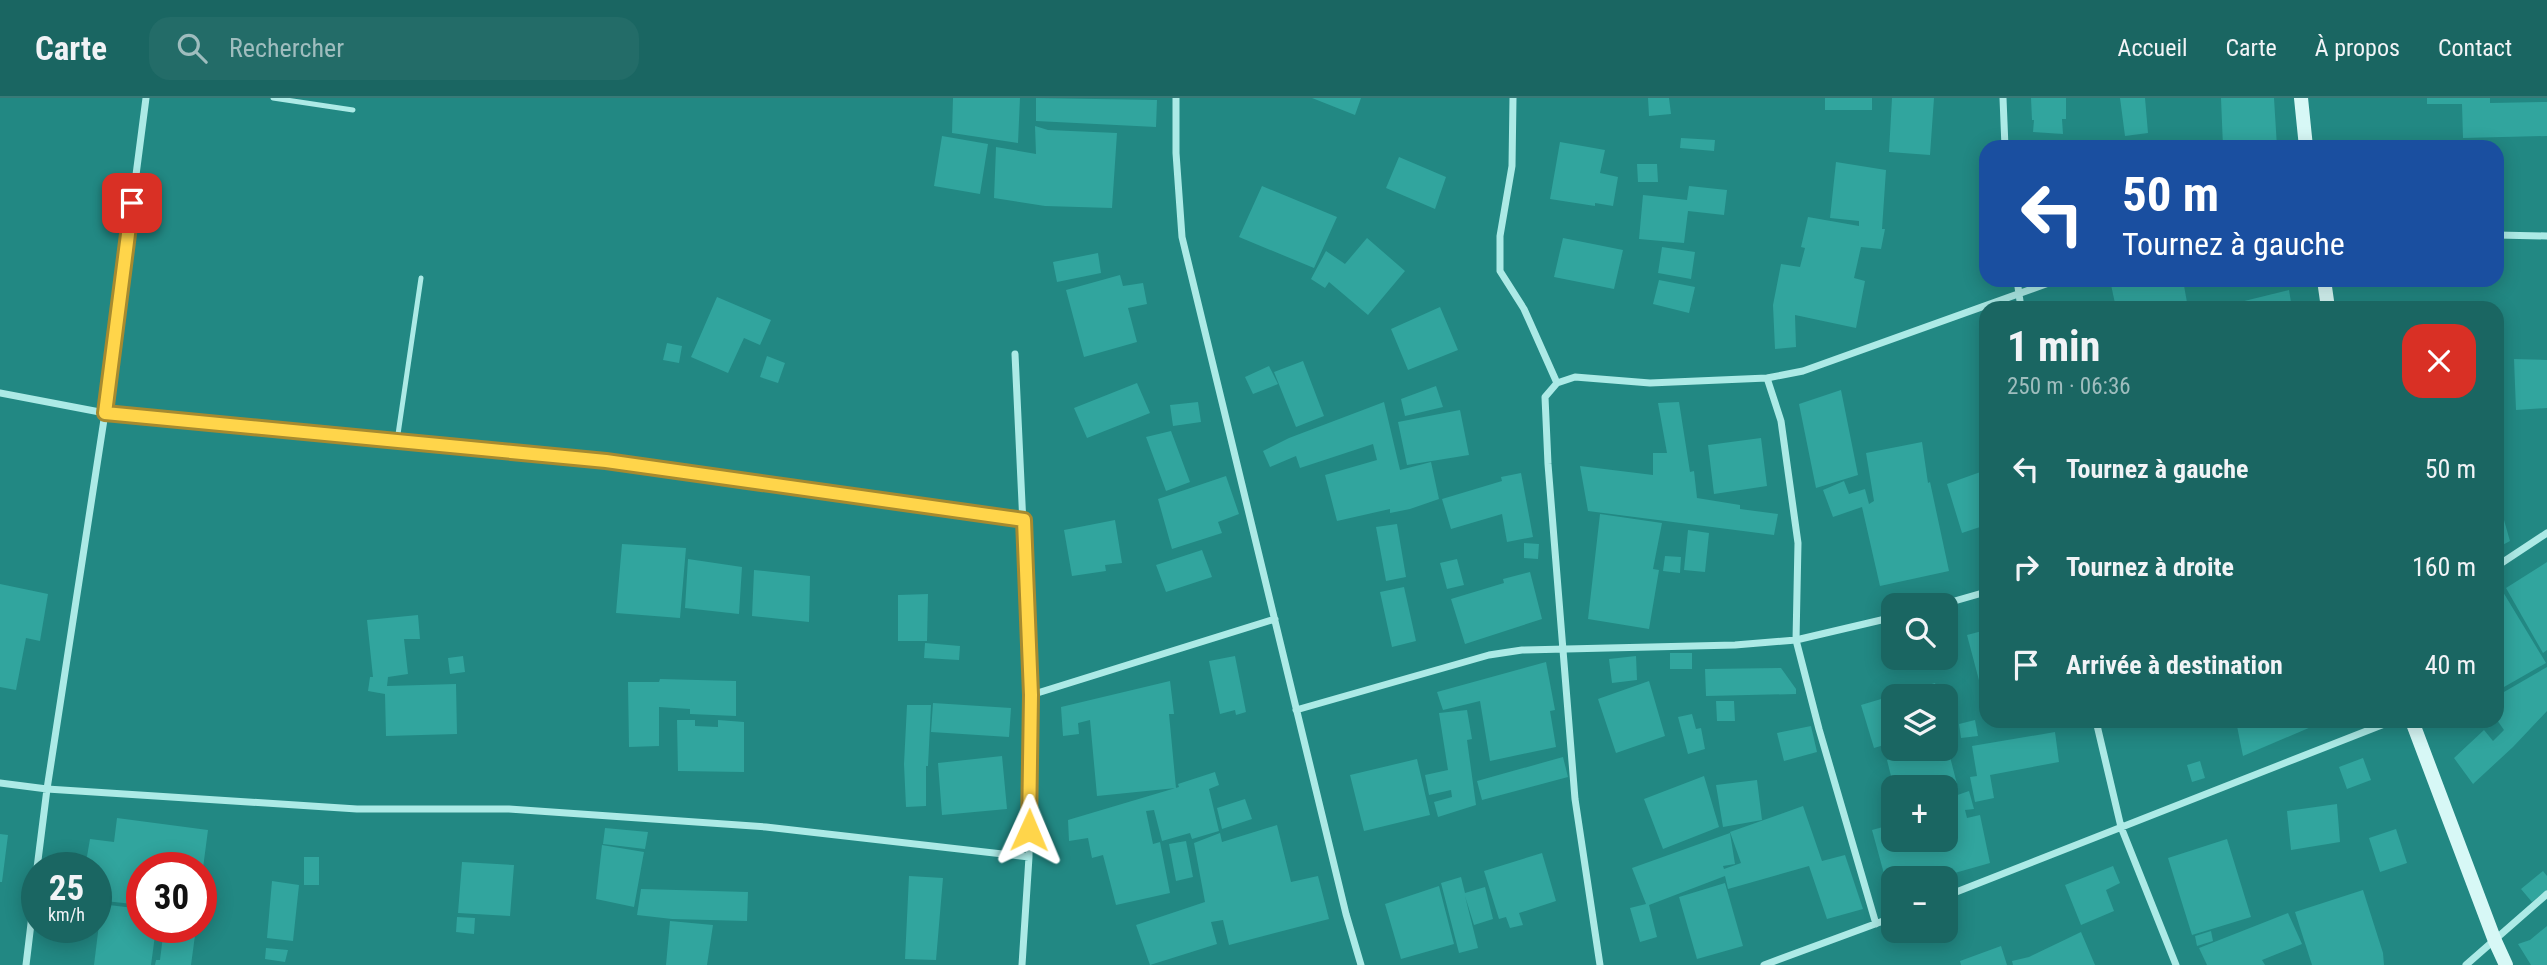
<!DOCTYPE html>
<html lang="fr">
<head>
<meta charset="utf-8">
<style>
	:root { --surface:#1a6662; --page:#236c68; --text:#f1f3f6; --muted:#9fbdbe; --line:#387a77 }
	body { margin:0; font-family:"Roboto Condensed",sans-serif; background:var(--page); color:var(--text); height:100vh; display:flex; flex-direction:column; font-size:26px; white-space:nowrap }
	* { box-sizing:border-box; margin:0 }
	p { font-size:23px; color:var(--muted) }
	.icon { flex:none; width:38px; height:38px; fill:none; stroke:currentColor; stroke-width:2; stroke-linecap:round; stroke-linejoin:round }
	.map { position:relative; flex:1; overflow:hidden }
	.details { position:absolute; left:1979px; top:203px; width:525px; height:427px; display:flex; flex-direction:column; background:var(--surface); border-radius:21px; box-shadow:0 4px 18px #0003 }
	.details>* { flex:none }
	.guide { position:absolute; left:1979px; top:42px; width:525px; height:147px; border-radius:21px; box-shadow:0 4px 18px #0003; background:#1a4fa0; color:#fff; overflow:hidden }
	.tools { position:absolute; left:1881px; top:495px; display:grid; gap:14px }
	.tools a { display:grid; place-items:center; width:77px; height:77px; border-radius:14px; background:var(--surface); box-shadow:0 4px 18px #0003; font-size:35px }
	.speed { position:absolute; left:21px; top:754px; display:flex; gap:14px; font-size:35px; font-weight:700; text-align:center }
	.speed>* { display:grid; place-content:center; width:91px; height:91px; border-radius:50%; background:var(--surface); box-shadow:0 4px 18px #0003; line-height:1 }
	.speed small { font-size:18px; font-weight:400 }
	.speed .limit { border:10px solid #d22; background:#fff; color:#111 }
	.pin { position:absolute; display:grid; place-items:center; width:60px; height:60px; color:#fff; margin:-30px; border-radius:14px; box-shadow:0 4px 10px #0006 }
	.me { position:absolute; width:77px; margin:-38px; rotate:1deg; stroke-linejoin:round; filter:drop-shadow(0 0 5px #0008) }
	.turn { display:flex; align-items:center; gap:24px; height:147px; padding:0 28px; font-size:32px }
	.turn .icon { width:91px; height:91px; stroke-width:2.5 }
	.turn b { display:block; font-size:49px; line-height:60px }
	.round { display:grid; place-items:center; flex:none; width:74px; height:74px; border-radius:21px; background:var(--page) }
	.summary { display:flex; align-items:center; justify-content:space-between; height:119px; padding:0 28px }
	h1 { font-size:42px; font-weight:700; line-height:52px }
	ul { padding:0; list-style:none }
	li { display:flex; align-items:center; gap:21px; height:98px; padding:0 28px }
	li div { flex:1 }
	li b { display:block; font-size:26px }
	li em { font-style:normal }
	header { display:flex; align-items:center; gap:42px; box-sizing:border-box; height:98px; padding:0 35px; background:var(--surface); border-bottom:2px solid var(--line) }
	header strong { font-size:33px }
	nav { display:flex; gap:38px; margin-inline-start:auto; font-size:24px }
	.search { width:490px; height:63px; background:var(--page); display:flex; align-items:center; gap:18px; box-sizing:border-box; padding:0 24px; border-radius:21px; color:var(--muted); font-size:26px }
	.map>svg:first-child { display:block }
</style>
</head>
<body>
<header>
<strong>Carte</strong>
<div class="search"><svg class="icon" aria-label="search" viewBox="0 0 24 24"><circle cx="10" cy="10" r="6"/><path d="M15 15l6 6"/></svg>Rechercher</div>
<nav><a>Accueil</a><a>Carte</a><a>À propos</a><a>Contact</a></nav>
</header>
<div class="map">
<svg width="2547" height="867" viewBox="0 0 2547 867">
	<rect width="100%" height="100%" fill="#228883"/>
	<path fill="#31a59e" d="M953,0h67l-2,45 -66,-10z
		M1036,0l121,2 -1,27 -120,-6z
		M1312,0h49l-6,17z
		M1648,0h21l2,16 -22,2z
		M1825,0h47v12h-47z
		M1892,0h42l-4,57 -41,-3z
		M2031,0h35v21h-4l1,15 -30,-2 1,-12h-2z
		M2120,0h25l3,35 -23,3z
		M2221,0h53l3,49h-54z
		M2427,0h63v5l57,-1v34l-84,2 -1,-34h-35z
		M1035,28l13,4 69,3 -5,75 -67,-2 -51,-8 2,-51 40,7z
		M942,38l46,8 -8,50 -46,-8z
		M1681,40l34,2 -1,11 -34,-3z
		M1560,44l45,8 -5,23 18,4 -5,29 -18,-3v3l-45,-7z
		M1399,59l47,20 -11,32 -49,-21z
		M1836,64l50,8 -4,59h3l-4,20 -20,-2 -7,31 11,3 -9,47 -61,-13 1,32 -21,2 -2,-44 8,-41 19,3 5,-19 -4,-1 7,-30 51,9v-5l-29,-3z
		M1637,66h20l1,18h-20z
		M1262,88l75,31 -23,51 -75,-31z
		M1689,88l38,4 -3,25 -36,-4 -4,32 -45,-4 4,-44 44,5z
		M1367,140l38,33 -37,44 -39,-33 -4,6 -14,-9 15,-28 19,13z
		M1563,140l60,12 -9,39 -60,-12z
		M1662,149l33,5 -4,27 -33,-6z
		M1098,155l3,20 -44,9 -4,-20z
		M1120,177l3,11 20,-3 4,21 -19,4 9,34 -53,15 -18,-67z
		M1659,182l36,7 -6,26 -36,-9z
		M2110,182h73l5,28h-72z
		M2289,192l3,18h-71l-1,-1z
		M717,199l54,23 -11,25 -16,-7 -16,35 -37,-16z
		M1440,209l18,43 -50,20 -17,-41z
		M667,245l15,3 -3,17 -16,-3z
		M767,258l18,7 -7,20 -18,-6z
		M2514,261l33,1v48l-31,2z
		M1303,263l21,55 -28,11 -22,-55z
		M1269,268l9,18 -25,10 -8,-17z
		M2499,269l5,39 -7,1v-39z
		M1137,285l13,30 -63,25 -13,-30z
		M1436,288l7,21 -38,9 -4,-17z
		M1841,292l17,85 -42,13 -17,-84z
		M1198,304l3,20 -28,4 -3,-21z
		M1384,304l16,68 31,-8 8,37 -29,10 -20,4v-4l-53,12 -12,-46 52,-15 -4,-16 -73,24 -4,-12 -26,11 -7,-16 26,-13z
		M1679,304l11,70 4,-1 3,27 43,7v4l38,5 -4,21 -186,-24 -8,-45 73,9v-22h14l-9,-50z
		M1460,312l9,45 -62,10 -9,-43z
		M1171,333l19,51 -24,9 -20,-54z
		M1761,340l6,48 -53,8 -6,-49z
		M1922,344l6,41 2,-1 19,89 -69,15 -18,-79 -29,10 -10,-27 21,-9 5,13 16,-5 4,15 5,-3 -8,-48z
		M1986,372v55l-24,8 -15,-49z
		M1521,375l12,64 -26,5 -5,-28 -51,15 -9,-30 60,-18 -1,-4z
		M1226,378l13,38 -21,8 4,11 -50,16 -14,-50z
		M2498,401l12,42 -13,7v-48z
		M1600,416l62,9 -9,46 6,1 -10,59 -61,-10z
		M1115,422l7,43 -17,2 1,6 -34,5 -8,-46z
		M1397,426l9,53 -20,4 -10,-54z
		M1688,432l21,3 -4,39 -21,-2z
		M1524,445l15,1 -1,15 -14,-1z
		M622,446l64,4 -6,70 -64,-5z
		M1202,452l10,27 -46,15 -10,-27z
		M1665,458l16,1 -1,16 -17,-2z
		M688,461l54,8 -3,47 -54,-6z
		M1457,461l7,26 -17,4 -7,-26z
		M2547,464v88l-4,3 -37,-65z
		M754,472l56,6 -1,46 -57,-6z
		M1530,474l12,47 -77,25 -14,-45 53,-16 -1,-4z
		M0,486l48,10 -8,47 -14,-3 -10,52 -16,-3z
		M1404,489l12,54 -24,6 -12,-55z
		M2503,494l43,71 -49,28v-96z
		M928,496l-1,47h-29v-46z
		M418,517l2,24h-16l4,35 -20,3 -1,9 69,-2 1,50 -71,2 -1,-42 -17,-3 2,-14h3l-6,-57z
		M1986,532v73h-1l-18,-68z
		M925,545l35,3 -1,14 -35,-2z
		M1670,555h22v16h-22z
		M463,558l2,16 -15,2 -2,-16z
		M1235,558l11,56 -10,3 -1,-5 -15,4 -11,-53z
		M1636,558l1,24 -25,3 -3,-24z
		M1546,564l9,48 -5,1 6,36 -66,14 -10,-60 -37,9 -6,-18z
		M2547,569v44l-34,36 -40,37 -19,-26 30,-28 9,11 11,-11 -7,-10v-24z
		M1781,570l15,21v5l-90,2 -1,-27z
		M660,581l76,2v35l-46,-2v-5l-31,-2v39l-30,1 -1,-65h31z
		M1170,583l4,33h-5l7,74 -79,8 -7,-76 -12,3 1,11 -16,2 -2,-29z
		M1649,583l16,55 -49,17 -18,-54z
		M1935,585l4,13h-45v46l-20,6 -13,-43z
		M1716,603h18l1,20h-18z
		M933,605l78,5 -2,29 -78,-5z
		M907,607h24l-3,61h-2v40l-20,1 -2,-43z
		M1467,612l5,29 -5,1 9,65 -38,12 -4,-15 18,-5 -1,-7 -22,5 -4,-20 23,-5 -9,-57z
		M1692,616l4,15 5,-1 4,21 -17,5 -10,-37z
		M677,622h18v6l23,1v-7l26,2v50l-66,-1z
		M1975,622l3,16 -17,2 -2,-14z
		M2236,623h89l-82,35z
		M1811,628l6,26 -33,9 -7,-28z
		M2055,634l4,30 -69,13 4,23 -19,4 -5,-25 7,-1 -5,-30z
		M1929,651h19l10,39 -12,4v-4h-52l-7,-28z
		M1002,658l5,53 -65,6 -4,-52z
		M1563,659l5,20 -86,23 -5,-19z
		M2363,660l8,22 -24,9 -8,-22z
		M1417,661l13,56 -66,16 -14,-56z
		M2200,663l5,17 -13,4 -5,-17z
		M1215,674l4,13 -10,4 10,42 -27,8 -2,-6 -28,8 -8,-31 -8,1 7,33 7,-2 10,51 -54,12 -13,-50 -11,3 -4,-20 -19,3 -1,-21 111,-33 -1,-3z
		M1704,678l15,51 -56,22 -19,-50z
		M1757,682l5,40 -39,7 -7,-42z
		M1969,693l5,18 -9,1 2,8 13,-3 10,48 -53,15h-43v13l-5,1 -17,-62 22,-6v16h52v-41z
		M1245,701l7,20 -30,10 -5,-21z
		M2337,706l3,38 -49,8 -4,-39z
		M1803,708l19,55 23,-6 18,54 -36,10 -18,-53 -81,23 -3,-13 -76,29 8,32 -17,5 -10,-34 16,-4 -14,-36 98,-35 5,31 -12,2 1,3 17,-6 -11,-31z
		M117,720l91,12 -5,38h-61v37l-37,-4 3,-18 -12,-2v-13h-11l5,-29 24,3z
		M1277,727l14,57 27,-6 11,43 -100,26 -6,-25 -12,2 6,22 -67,21 -14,-40 69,-23 -11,-59 26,-10 2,9z
		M605,730l43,4 -3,17 -42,-5z
		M2396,731l11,34 -27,9 -11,-34z
		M0,736l8,1 -6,47h-2z
		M2227,741l24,78 -59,18 -24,-77z
		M1186,743l7,36 -17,4 -7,-37z
		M602,747l42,7 -10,55 -38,-8z
		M1542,755l14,48 -37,12 4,12 -13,3 -4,-11 -7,2 -15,-48z
		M304,759h15v28h-15z
		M462,764l52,3 -4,51 -52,-3z
		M2113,768l7,17 -14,7 8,21 -33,14 -16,-40z
		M2543,773l4,5v14l-15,12 -11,-13z
		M909,778l34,2 -7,82 -31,-1z
		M1461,779l4,16 20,-6 8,32 -19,6 -9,-29 13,52 -19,5 -18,-70z
		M272,783l27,4 -6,56 -26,-3z
		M1725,785l18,63 -46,13 -18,-62z
		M1439,788l15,58 -53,15 -16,-55z
		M641,791l107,3 -1,29 -75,-2 -35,-4z
		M2363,792l20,63 1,12h-72l-17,-53z
		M109,807l33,4v19h14l-5,37h-57l6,-49 7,1z
		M2288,815l14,31 -40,16 3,5h-58l-8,-17z
		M457,819l18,1 -1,16 -18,-2z
		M670,823l43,4 -6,40h-41z
		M2547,828v39h-16l-13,-21 12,-4z
		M164,830h32l-5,37h-36l1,-5h4z
		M2211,833l2,10 -16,5 -2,-10z
		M2081,834l14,33h-82l-1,-4 17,-4z
		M2001,848l6,19h-46l-1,-4z
		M266,850l22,2 -3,12 -20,-3z"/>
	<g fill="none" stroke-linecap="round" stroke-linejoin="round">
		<path stroke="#aceae6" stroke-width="5" d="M273,0l80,12
			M397,343l24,-163"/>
		<path stroke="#aceae6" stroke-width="7" d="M1176,0v55l6,84 164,677 15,51
			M1513,0l-1,68 -12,70v35l24,38 33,74
			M2003,0l2,49
			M2497,137l50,1
			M2017,182l4,28
			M1015,256l16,341 -2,162 -7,108
			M1767,280l14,43 17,122 -2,97 23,89 57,195
			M0,295l105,20 501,49 418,58
			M2497,468l50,-33
			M1937,508l49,-14
			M1031,597l244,-76
			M1296,612l193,-55 33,-5 213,-5 61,-5 98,-23
			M2096,623l25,106 55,138
			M0,685l47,6 310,20h152l257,18 263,30
			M37,770l10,-79 58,-376 41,-315
			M1946,798l446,-175
			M26,867l11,-91
			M1600,867l-25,-166 -27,-335 -3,-67 12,-14 18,-6 75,6 117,-5 36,-7 254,-91
			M1764,867l130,-48
			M2466,867l81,-71"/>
		<path stroke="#d7f8f6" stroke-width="14" d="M2301,0l5,49
			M2324,182l4,28
			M2412,623l83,220 11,24"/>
	</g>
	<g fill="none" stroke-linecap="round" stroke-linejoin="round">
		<defs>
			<path id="route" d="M132,105l-27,210 501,48 418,59 7,175 -2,135"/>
		</defs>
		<use href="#route" stroke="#a68a30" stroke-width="18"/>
		<use href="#route" stroke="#ffd54a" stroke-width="12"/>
	</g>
</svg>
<div class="tools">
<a><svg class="icon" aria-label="search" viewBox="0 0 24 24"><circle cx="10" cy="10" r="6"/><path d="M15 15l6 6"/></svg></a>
<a><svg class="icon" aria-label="layers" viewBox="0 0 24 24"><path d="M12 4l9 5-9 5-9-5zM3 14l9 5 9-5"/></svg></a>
<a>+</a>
<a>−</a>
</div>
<div class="speed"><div>25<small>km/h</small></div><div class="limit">30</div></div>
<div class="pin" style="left:132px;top:105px;background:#d93025"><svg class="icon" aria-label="arrive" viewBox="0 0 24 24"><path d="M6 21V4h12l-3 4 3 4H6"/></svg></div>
<svg class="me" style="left:1029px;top:732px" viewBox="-20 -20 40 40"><path d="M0-17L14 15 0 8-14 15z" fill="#ffd54a" stroke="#fff" stroke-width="4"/></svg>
<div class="guide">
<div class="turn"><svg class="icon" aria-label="left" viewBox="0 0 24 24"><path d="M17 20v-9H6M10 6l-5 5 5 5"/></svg><div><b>50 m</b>Tournez à gauche</div></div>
</div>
<section class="details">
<div class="summary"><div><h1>1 min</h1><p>250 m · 06:36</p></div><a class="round" style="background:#d93025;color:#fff"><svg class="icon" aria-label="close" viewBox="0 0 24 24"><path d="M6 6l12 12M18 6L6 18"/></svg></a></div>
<ul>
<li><svg class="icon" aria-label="left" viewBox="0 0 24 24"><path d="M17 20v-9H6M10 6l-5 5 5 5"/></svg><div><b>Tournez à gauche</b></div><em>50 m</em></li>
<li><svg class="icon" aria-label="right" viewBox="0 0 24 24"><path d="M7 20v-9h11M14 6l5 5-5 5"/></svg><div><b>Tournez à droite</b></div><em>160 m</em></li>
<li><svg class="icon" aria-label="arrive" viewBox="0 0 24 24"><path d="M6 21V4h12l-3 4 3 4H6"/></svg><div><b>Arrivée à destination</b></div><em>40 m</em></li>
</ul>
</section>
</div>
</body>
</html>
